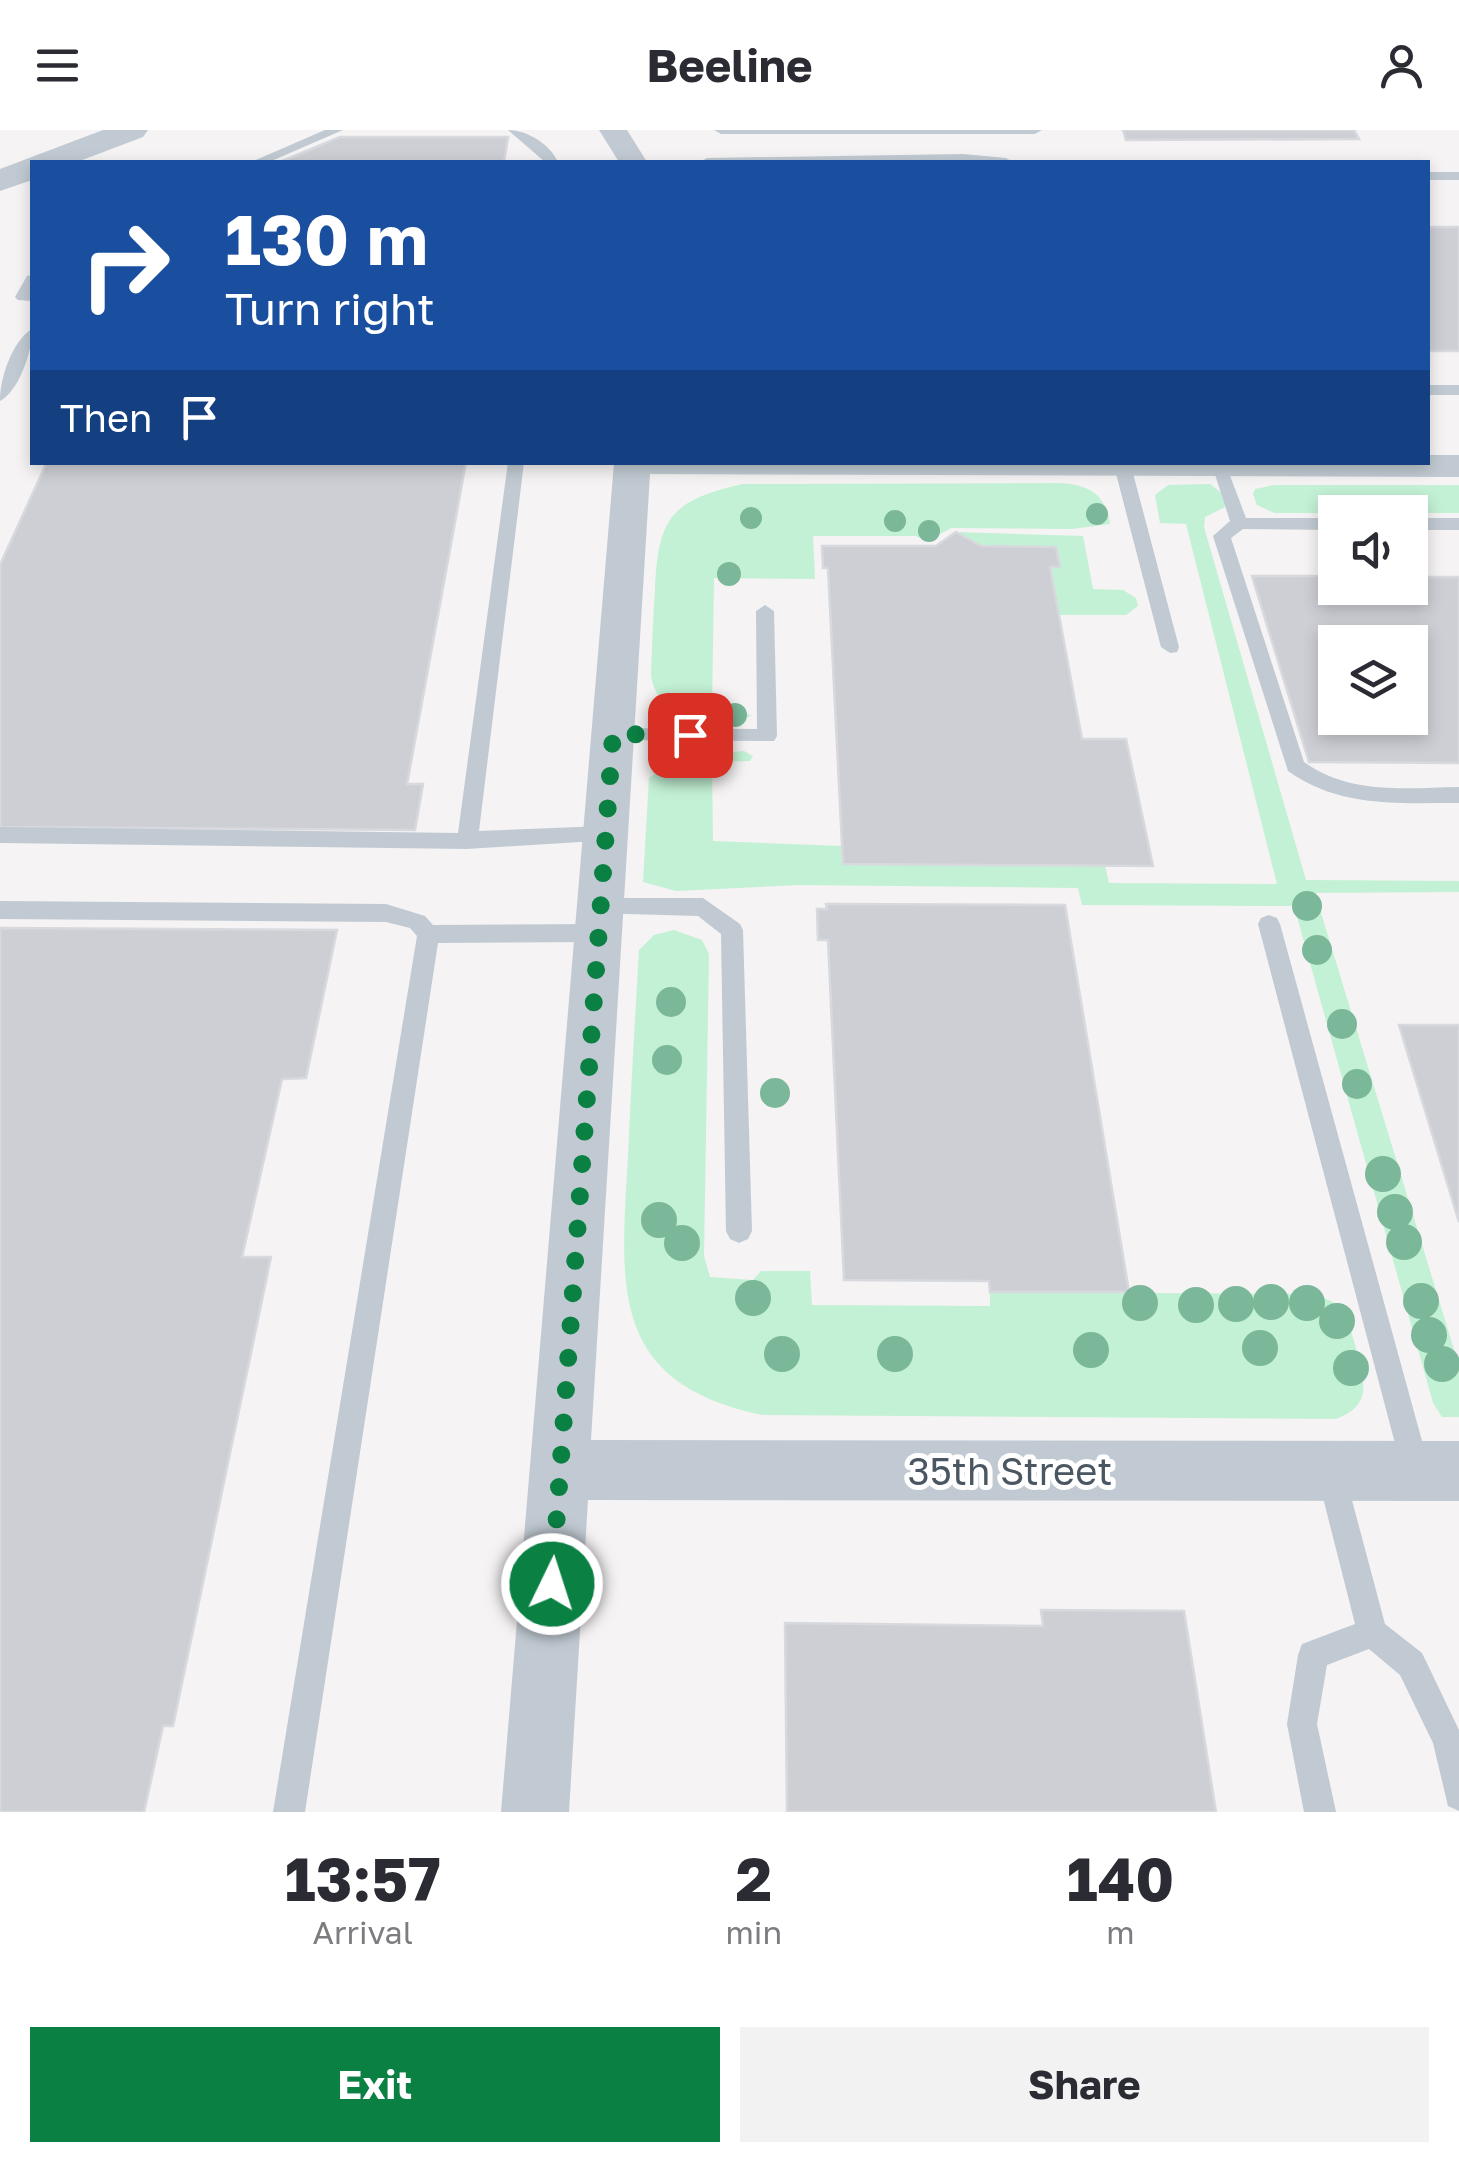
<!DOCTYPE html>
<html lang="en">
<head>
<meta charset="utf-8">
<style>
	:root { --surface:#fff; --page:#f2f2f3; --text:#2b2b33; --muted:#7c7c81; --accent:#0b8043 }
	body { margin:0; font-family:"Golos Text",sans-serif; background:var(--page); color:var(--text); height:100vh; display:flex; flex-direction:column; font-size:38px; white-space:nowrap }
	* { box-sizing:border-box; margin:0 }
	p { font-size:32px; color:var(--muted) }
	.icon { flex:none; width:55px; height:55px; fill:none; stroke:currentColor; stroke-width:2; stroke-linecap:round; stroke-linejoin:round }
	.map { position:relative; height:1682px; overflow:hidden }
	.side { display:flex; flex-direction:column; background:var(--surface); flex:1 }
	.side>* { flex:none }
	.hud { position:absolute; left:30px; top:30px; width:1400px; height:305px; border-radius:0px; box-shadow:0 5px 15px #0003; background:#1a4fa0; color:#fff; overflow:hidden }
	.buttons { position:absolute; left:1318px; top:365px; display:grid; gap:20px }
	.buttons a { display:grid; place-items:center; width:110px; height:110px; border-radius:0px; background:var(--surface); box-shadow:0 5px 15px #0003; font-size:50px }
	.pin { position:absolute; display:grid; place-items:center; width:85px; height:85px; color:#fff; margin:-42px; border-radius:20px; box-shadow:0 5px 15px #0006 }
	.me { position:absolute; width:110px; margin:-55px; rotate:4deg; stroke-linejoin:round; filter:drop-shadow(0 0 8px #0008) }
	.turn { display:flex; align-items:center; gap:35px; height:210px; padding:0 30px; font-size:45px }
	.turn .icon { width:130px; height:130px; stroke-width:2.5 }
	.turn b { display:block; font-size:70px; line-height:85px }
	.then { display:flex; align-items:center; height:95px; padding:0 30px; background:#0003; gap:20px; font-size:38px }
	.eta { display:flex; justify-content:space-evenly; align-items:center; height:170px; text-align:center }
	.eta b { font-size:60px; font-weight:700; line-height:70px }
	.primary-button { display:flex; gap:20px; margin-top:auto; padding:20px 30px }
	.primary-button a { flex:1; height:115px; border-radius:0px; background:var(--accent); color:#fff; font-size:40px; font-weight:700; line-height:115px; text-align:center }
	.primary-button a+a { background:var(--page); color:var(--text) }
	header { display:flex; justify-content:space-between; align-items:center; height:130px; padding:0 30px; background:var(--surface); font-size:45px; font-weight:700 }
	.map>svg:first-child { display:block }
</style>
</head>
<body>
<header><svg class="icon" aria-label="menu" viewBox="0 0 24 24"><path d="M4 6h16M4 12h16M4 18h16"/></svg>Beeline<svg class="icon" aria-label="person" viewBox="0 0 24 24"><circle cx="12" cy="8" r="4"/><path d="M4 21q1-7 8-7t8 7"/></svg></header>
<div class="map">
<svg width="1459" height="1682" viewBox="0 0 1459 1682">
	<rect width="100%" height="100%" fill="#f5f3f3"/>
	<path fill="#c3f1d5" d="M1058,353c29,1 48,10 52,41l-38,5 -121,-1 -24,13 -11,-5h-103l2,43 -101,-1 -2,132 40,5 -8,4c-37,0 -86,3 -93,-44 1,-28 2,-57 4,-86 3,-71 16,-89 88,-105z
		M1210,354l13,10 2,13 -20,10 -1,10 102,353 153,1v11l-144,1 144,473v51h-17l-9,-14 -139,-497 -212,-1 -4,-17 -280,-3 -122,6 -33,-9 6,-104 29,-22 66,-5 9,5 -3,5 -38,1 1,79 129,5 1,18 262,1 4,18 168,1 -91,-360 -26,-1 -5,-28 13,-10z
		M1274,355h185v28h-185l-17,-8 -4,-11 2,-5z
		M956,402l127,4 10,53 30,1 13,8 2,8 -12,9h-69l-7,-48h10l-4,-20 -75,-1z
		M674,800l28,10 7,14 -5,302 6,21 43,3 8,-9h49l2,34 178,1v-14l321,2c11,3 21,6 29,14 10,12 26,70 23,85 -3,14 -14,21 -27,26l-574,-4c-155,-33 -141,-130 -134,-259 3,-69 7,-137 11,-206l15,-15z"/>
	<path fill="#cdcfd5" stroke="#d7d9de" stroke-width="2.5" fill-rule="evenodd" d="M1123,0h231l5,9 -233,1z
		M340,7h168l-4,25h-224z
		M1428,97h31v124h-31z
		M47,332h419l-59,322h16l-8,46 -415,-3v-262z
		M956,402l25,14 75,1 4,20h-10l32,172h44l27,127 -310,-2 -15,-296h-5l-1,-22h114z
		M1252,446h83v12h75v-11h49v186l-150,-1zM1335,512h75v76h-75z
		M826,774l239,1 64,387h-139l-1,-11 -145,-1 -16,-340h-10l-1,-31h10z
		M0,798l337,2 -31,148 -24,1 -40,178h29l-98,469h-10l-19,86h-144z
		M1399,895h60v197z
		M1041,1480l143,1 32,201h-429l-2,-189 258,3z"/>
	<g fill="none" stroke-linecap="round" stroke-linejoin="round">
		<path fill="#c1cad2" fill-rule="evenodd" d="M325,0h18l-74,32h-18z
			M508,0c19,0 42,14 50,32h-13z
			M714,0h328l-7,4h-314z
			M963,24l43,4 7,4h-313l7,-4z
			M1428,42h31v8h-31z
			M32,145v26l-14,-1 -3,-3 12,-21z
			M32,199c1,21 -13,62 -32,72 0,-23 12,-60 32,-72z
			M1428,255h31v10h-31z
			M508,332h16l-45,369 126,-5 10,8 -3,6 -145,9 -467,-6v-16l458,6z
			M1113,332h17l49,185 -2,5 -7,1 -9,-6z
			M1211,332l15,3 20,53h89v12l-92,-1 -12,9 73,224c46,33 101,26 155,25v16c-61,0 -119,5 -171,-32l-75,-235 17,-15z
			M1410,388h49v12h-49z
			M765,475l9,6 3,125 -3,5 -168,-1 -3,-5 10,-7 144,1 -1,-118z
			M600,768h103l37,26 3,6 9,301 -4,8 -9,4 -9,-4 -4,-8 -5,-297 -23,-18 -106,-3 -3,-6z
			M0,771l386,3 39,12 8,9 166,-1 8,3 3,6 -3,6 -8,3 -161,1 -133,869h-32l144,-876 -7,-8 -24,-6 -386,-3z
			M1269,785l8,3 3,6 150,546 -4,10 -10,4 -10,-4 -4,-10 -144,-546 3,-6z
			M1331,1330l10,4 4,10 40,150 37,29 37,77v81l-11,-5 -15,-63 -33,-68 -31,-26 -42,16 -10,59 19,88h-32l-17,-88 11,-69 4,-11 53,-20 -38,-150 4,-10z"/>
		<path fill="#c1cad2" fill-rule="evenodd" d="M599,0h28l20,32h-28z
			M1428,325h31v22l-809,-3 -59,966 868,1v60l-871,-1 -19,312h-68l113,-1349 814,-1z"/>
		<path fill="#c1cad2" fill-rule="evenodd" d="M103,0h45l-5,7 -66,25h-45v18l-32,11v-22z"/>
	</g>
	<g fill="#7bb799">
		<circle cx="1097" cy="384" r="11"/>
		<circle cx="751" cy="388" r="11"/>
		<circle cx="895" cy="391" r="11"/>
		<circle cx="929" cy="401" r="11"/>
		<circle cx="729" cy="444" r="12"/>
		<circle cx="735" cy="585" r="12"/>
		<circle cx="1307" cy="776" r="15"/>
		<circle cx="1317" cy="820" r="15"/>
		<circle cx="671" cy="872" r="15"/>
		<circle cx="1342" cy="894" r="15"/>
		<circle cx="667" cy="930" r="15"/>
		<circle cx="1357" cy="954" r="15"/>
		<circle cx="775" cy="963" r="15"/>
		<circle cx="1383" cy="1044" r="18"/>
		<circle cx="1395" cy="1082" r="18"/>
		<circle cx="659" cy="1090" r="18"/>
		<circle cx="1404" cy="1112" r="18"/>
		<circle cx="682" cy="1113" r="18"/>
		<circle cx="753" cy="1168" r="18"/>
		<circle cx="1421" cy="1171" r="18"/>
		<circle cx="1271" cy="1172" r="18"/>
		<circle cx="1140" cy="1173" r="18"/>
		<circle cx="1307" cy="1173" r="18"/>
		<circle cx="1236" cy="1174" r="18"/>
		<circle cx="1196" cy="1175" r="18"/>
		<circle cx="1337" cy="1191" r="18"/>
		<circle cx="1429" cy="1205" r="18"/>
		<circle cx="1260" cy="1218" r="18"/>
		<circle cx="1091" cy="1220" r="18"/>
		<circle cx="782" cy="1224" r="18"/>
		<circle cx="895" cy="1224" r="18"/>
		<circle cx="1442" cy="1234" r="18"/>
		<circle cx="1351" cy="1238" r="18"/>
	</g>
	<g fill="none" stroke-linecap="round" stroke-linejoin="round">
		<path stroke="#0b8043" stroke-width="18" stroke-dasharray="0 32.4" d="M552,1454l61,-850 77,1"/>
	</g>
	<g text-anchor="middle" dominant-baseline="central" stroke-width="10" stroke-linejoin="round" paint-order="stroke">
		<g font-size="38" fill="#4a5661" stroke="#fff">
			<text x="1010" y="1340">35th Street</text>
		</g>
	</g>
</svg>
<div class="buttons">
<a><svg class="icon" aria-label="sound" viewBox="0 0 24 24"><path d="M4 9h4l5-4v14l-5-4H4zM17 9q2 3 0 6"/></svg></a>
<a><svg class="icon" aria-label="layers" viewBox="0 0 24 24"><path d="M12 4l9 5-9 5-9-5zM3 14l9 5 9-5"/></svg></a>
</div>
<div class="pin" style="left:690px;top:605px;background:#d93025"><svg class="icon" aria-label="arrive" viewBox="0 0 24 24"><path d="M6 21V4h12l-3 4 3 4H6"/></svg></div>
<svg class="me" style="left:552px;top:1454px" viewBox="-20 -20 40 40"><circle r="17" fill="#0b8043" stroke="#fff" stroke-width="3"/><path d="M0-11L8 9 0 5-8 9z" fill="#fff"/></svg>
<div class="hud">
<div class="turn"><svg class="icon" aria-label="right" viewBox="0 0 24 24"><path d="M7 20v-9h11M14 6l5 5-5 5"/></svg><div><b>130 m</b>Turn right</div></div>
<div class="then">Then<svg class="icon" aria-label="arrive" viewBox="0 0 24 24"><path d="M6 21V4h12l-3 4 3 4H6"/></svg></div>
</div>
</div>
<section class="side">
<div class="eta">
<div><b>13:57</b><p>Arrival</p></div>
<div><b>2</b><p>min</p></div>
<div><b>140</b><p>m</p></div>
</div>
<div class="primary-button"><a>Exit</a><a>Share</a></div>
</section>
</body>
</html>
